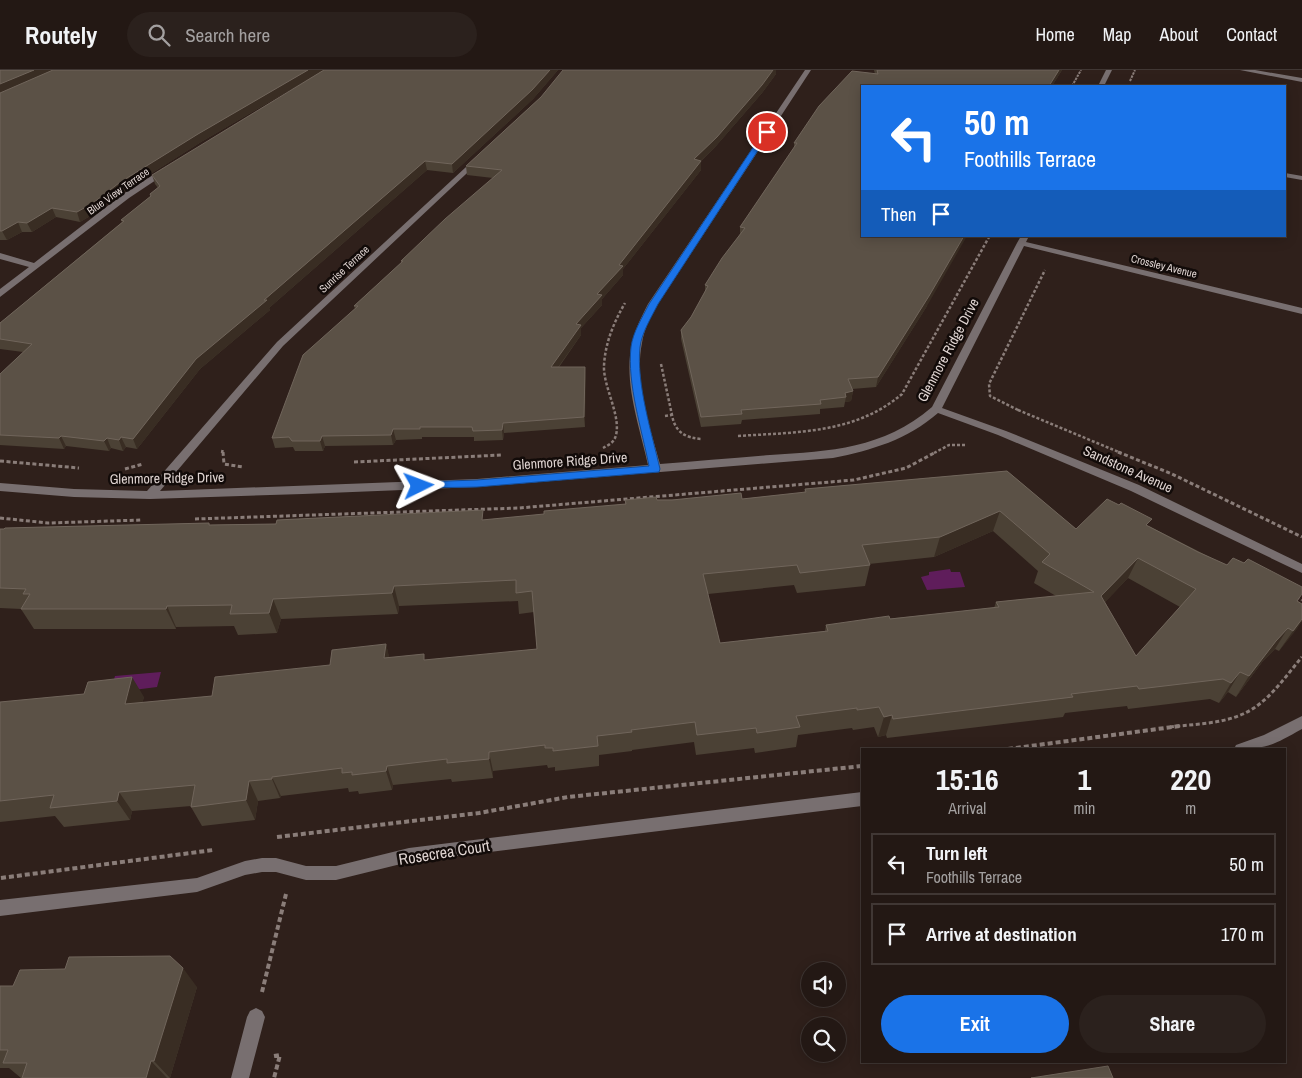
<!DOCTYPE html>
<html lang="en">
<head>
<meta charset="utf-8">
<style>
	:root { --surface:#231814; --page:#2b211d; --text:#f1f3f6; --muted:#a3a0a0; --line:#403734; --accent:#1a73e8 }
	body { margin:0; font-family:"Archivo Narrow",sans-serif; background:var(--page); color:var(--text); height:100vh; display:flex; flex-direction:column; font-size:19px; white-space:nowrap }
	* { box-sizing:border-box; margin:0 }
	p { font-size:16px; color:var(--muted) }
	.icon { flex:none; width:28px; height:28px; fill:none; stroke:currentColor; stroke-width:2; stroke-linecap:round; stroke-linejoin:round }
	.map { position:relative; flex:1; overflow:hidden }
	.sheet { position:absolute; left:861px; top:678px; width:425px; height:315px; display:flex; flex-direction:column; background:var(--surface); border-radius:0px; box-shadow:0 2px 12px #0003,0 0 0 1px var(--line) }
	.sheet>* { flex:none }
	.top-card { position:absolute; left:861px; top:15px; width:425px; height:152px; border-radius:0px; box-shadow:0 2px 12px #0003,0 0 0 1px var(--line); background:#1a73e8; color:#fff; overflow:hidden }
	.buttons { position:absolute; left:801px; top:892px; display:grid; gap:10px }
	.buttons a { display:grid; place-items:center; width:45px; height:45px; border-radius:50%; background:var(--surface); box-shadow:0 2px 12px #0003,0 0 0 1px var(--line); font-size:25px }
	.pin { position:absolute; display:grid; place-items:center; width:42px; height:42px; color:#fff; margin:-21px; border:2px solid #fff; border-radius:50%; box-shadow:0 1px 5px #0007 }
	.me { position:absolute; width:55px; margin:-28px; rotate:87deg; stroke-linejoin:round; filter:drop-shadow(0 0 4px #0008) }
	.turn { display:flex; align-items:center; gap:18px; height:105px; padding:0 20px; font-size:22px }
	.turn .icon { width:65px; height:65px; stroke-width:2.5 }
	.turn b { display:block; font-size:35px; line-height:42px }
	.then { display:flex; align-items:center; height:48px; padding:0 20px; background:#0003; gap:10px; font-size:19px }
	.eta { display:flex; justify-content:space-evenly; align-items:center; height:85px; text-align:center }
	.eta b { font-size:30px; font-weight:800; line-height:35px }
	.action { display:flex; gap:10px; margin-top:auto; padding:10px 20px }
	.action a { flex:1; height:58px; border-radius:30px; background:var(--accent); color:#fff; font-size:20px; font-weight:800; line-height:58px; text-align:center }
	.action a+a { background:var(--page); color:var(--text) }
	ul { padding:0; list-style:none }
	li { display:flex; align-items:center; gap:15px; height:62px; margin:0 10px 8px; padding:0 10px; border:2px solid var(--line); border-radius:0px }
	li div { flex:1 }
	li b { display:block; font-size:19px }
	li em { font-style:normal }
	header { display:flex; align-items:center; gap:30px; box-sizing:border-box; height:70px; padding:0 25px; background:var(--surface); border-bottom:1px solid var(--line) }
	header strong { font-size:24px }
	nav { display:flex; gap:28px; margin-inline-start:auto; font-size:18px }
	.search { width:350px; height:45px; background:var(--page); display:flex; align-items:center; gap:12px; box-sizing:border-box; padding:0 18px; border-radius:28px; color:var(--muted); font-size:19px }
	.map>svg:first-child { display:block }
</style>
</head>
<body>
<header>
<strong>Routely</strong>
<div class="search"><svg class="icon" aria-label="search" viewBox="0 0 24 24"><circle cx="10" cy="10" r="6"/><path d="M15 15l6 6"/></svg>Search here</div>
<nav><a>Home</a><a>Map</a><a>About</a><a>Contact</a></nav>
</header>
<div class="map">
<svg width="1302" height="1008" viewBox="0 0 1302 1008">
	<rect width="100%" height="100%" fill="#2f201b"/>
	<path fill="#5f1d5b" d="M950,499l1,3h9l5,15 -38,3 -6,-13 8,-2v-3z
		M161,602l-4,15 -47,6 5,-17z"/>
	<g fill="none" stroke-linecap="round" stroke-linejoin="round">
		<path stroke="#8a7d79" stroke-width="2" stroke-dasharray="2.5 1" stroke-linecap="butt" d="M1130,11l5,-11
			M1072,16l9,-16
			M989,168l1,-2"/>
		<path stroke="#8a7d79" stroke-width="2.5" stroke-dasharray="3 2" stroke-linecap="butt" d="M661,294l11,51
			M1018,340l103,43
			M1018,340l-28,-14 -1,-12 56,-114
			M665,346l7,-1c3,17 13,23 30,24
			M738,366c59,-4 117,-2 164,-42l87,-157
			M603,378c4,-2 10,-5 12,-10 8,-19 -12,-51 -11,-72 1,-23 10,-44 21,-63
			M222,383l1,-5
			M934,383l15,-8h16"/>
		<path stroke="#8a7d79" stroke-width="3" stroke-dasharray="4 2.5" stroke-linecap="butt" d="M223,382l1,12 19,3
			M1118,382l54,22 130,63
			M0,391l79,7
			M354,392l148,-7
			M125,399l18,-5
			M0,448l48,5 94,-3
			M195,449l324,-11 335,-28 52,-12 30,-16
			M1296,526l6,4
			M1170,657c24,-3 51,-3 73,-13 25,-11 42,-37 59,-57"/>
		<path stroke="#8a7d79" stroke-width="4" stroke-dasharray="5 3" stroke-linecap="butt" d="M1008,679l172,-23
			M277,767l202,-24 89,-16 294,-31
			M1,808l212,-28
			M262,922l24,-98
			M274,986l6,-1 -6,23"/>
		<path fill="#786f70" fill-rule="evenodd" d="M805,0h6l-153,234c-7,12 -14,25 -16,39 -8,39 8,84 18,121 36,-3 73,-6 110,-9 61,-4 113,-6 162,-48l85,-164 4,-7h8l-3,6 276,66v6l-278,-68 -82,162 64,23 133,54 163,79v9l-171,-82 -133,-56 -60,-22c-31,27 -66,37 -105,45l-356,29 -174,7 -153,5 -76,-2 -74,-6v-8l74,6 73,2 130,-149 202,-187 4,2 -1,2 -199,187 -123,145 317,-12 171,-14c-8,-38 -25,-82 -16,-122 3,-14 10,-27 16,-39z
			M1106,0h6l-8,16h-6z
			M1240,0h15l47,8v4z
			M164,98l7,2 -42,28 -129,99v-8l29,-22 -29,-8v-6l34,10 89,-69z
			M1285,103l17,3v4l-17,-3z
			M1302,646v13c-29,16 -34,20 -68,20l2,-4 28,-10z
			M862,722v14l-453,56 -73,18h-30l-30,-8h-14l-17,3 -48,17 -197,24v-16l197,-22 48,-17 17,-3h14l30,8h30l73,-18z
			M256,938l6,3 3,6 -16,61h-18l16,-61 3,-6z"/>
	</g>
	<path fill="#4b4135" fill-rule="evenodd" d="M0,0h324l-123,72 -79,50 -25,20 -17,10 -24,-5 -24,15h-10l-15,8h-7z
		M324,0h234l-25,29 -80,74 -26,-3 -158,138 1,2 -70,59 -63,80 -11,-2 -3,4 -12,-3 -2,3 -43,-5 -2,3 -64,-4v-71l23,-22 -23,-3v-26l122,-101 -1,-2 30,-24 -1,-2 8,-6 -3,-4 -3,-9z
		M874,0h188l-10,16h-190l65,220 -51,81 -24,2 1,2 -2,10 -6,1 -1,5 -24,2v5l-78,6 -1,4 -40,3 -20,-88v-9l10,-13 14,-25v-7l35,-51v-7l54,-79v-5l81,-69z
		M776,4l-14,19 -46,53 -15,15v9l-78,99v6l-21,24v6l-21,23v7l-22,32h26v60l-81,6 -1,7 -29,1v-4h-52v2l-26,1 -3,5 -68,1 -2,5h-28l-2,-4 -18,1 -3,-10 83,-129 -1,-3 47,-43v-2l92,-83 -26,-3 -1,-9 75,-69z
		M1007,401l69,58 73,-3 153,78v17l-23,30 -4,-2 -12,12 -27,36 -8,-5 -9,11 -9,-4 -82,10 -1,-3 -62,7 -2,4 -176,21 -1,-3 -8,2 -4,-10 -21,3 -1,-2 -54,7 -2,12 -41,6 -1,-5 -58,7 -2,-13 -62,8v1l-33,4v11l-44,5v-4l-7,1 -1,-3 -54,6v7l-41,4 -1,-3 -58,6 -1,5 -33,4 -1,-3 -9,1 -1,-4 -67,8 -1,2 -22,3 -3,19 -53,6 -11,-19v-1l-59,5 -2,9 -66,7 -9,-11 -55,6v-120l144,-5 -2,6 70,-7 118,-31 56,-21 3,14 36,2 112,-11 -3,-37 -15,2 -1,-13 -119,5 -1,8 -117,5 -4,14 -39,2 -4,-9 -58,1v2h-142l-13,-20 -21,-1v-79h4l205,-6 1,2 275,-5 59,-6 81,-10v-4l117,-1 62,-6 1,-4zM993,461l45,40 -4,12 22,13 -60,6 -2,6 -168,17 -1,6 -105,12 -12,-49 86,-9 3,8 68,-7 5,-21 -1,-1 65,-7zM1128,508l52,29 -44,49 -31,-54z
		M0,916l197,1 -27,91h-149l-12,-10h-9z"/>
	<path fill="#392d23" d="M34,0h23l-57,24v-10z
		M308,0h16l-123,72 -79,50 -25,20 -17,10 -3,-10 42,-29 79,-49z
		M550,0h8l-25,29 -80,74 -1,-9z
		M773,0h3v4l-14,19 -46,53 -23,22 1,-9z
		M1059,0h3l-10,16h-3z
		M425,91l2,9 -158,138 1,2 -70,59 -63,80 -4,-10 63,-80z
		M701,91v9l-78,99v6l-21,24v6l-21,23v7l-30,42v-10l25,-43 43,-59z
		M52,138l4,9 -24,15 -5,-9z
		M18,152l4,10 -15,8 -5,-9z
		M964,166h3l-40,70 -51,81 2,-10z
		M585,297l1,10 -1,50 -1,-10z
		M853,321l-2,10 -6,1 1,-5 -1,-4z
		M503,353l1,10 -1,7 -1,-10z
		M393,359l3,11 -3,5 -2,-10z
		M61,366l5,10 -2,3 -5,-11z
		M322,366l3,10 -2,5 -3,-10z
		M121,367l5,10 -3,4 -4,-11z
		M107,368l4,10 -2,3 -5,-10z
		M1000,441l-7,20 -59,26 6,-20z
		M1138,488l-10,20 -36,38 9,-20z
		M394,516l5,20 -1,8 -6,-21z
		M273,529l8,20 -4,14 -8,-20z
		M167,536l9,21v2l-10,-20z
		M1302,549v2l-5,8 -18,22 14,-20z
		M1288,558l-13,21 -12,12 -27,36 13,-21 27,-35z
		M386,574l5,20 -7,-6z
		M1240,602l-12,20 -9,11 12,-20z
		M132,607l12,20 -7,27 -12,-20z
		M892,645l-6,20 -8,2 6,-20z
		M489,682l4,19v7l-4,-19z
		M387,696l6,19 -1,5 -6,-19z
		M272,707l9,19 -1,2 -8,-19z
		M249,711l9,20 -3,19 -9,-20z
		M119,722l13,19 -2,9 -13,-19z
		M183,898l14,19 -27,91 -16,-17z
		M151,991l16,17h-21z"/>
	<path fill="#5b5146" stroke="#70655b" fill-rule="evenodd" d="M0,0h34l-34,14z
		M53,0h255l-110,64 -79,49 -26,20 -16,9 -25,-4 -25,15 -9,-1 -16,9h-2v-138z
		M324,0h226l-18,20 -80,74 -27,-3 -161,139h3l-71,59 -63,80 -12,-2 -2,3 -12,-2 -3,3 -43,-5 -2,2 -59,-3v-61l32,-30 -32,-5v-16l124,-102 -3,-1 30,-24 -1,-2 10,-8 -8,-11z
		M563,0h210l-11,15 -45,52 -23,22 7,2 -82,104 4,1 -26,28 5,1 -26,29 5,1 -30,42h34l-1,50 -81,6 -1,7 -29,1 -1,-4h-52v2h-27l-2,6 -69,1 -2,5h-28l-3,-4 -17,1 31,-83 55,-49h-4l49,-45h-2l44,-42 57,-49 -36,-4 75,-69z
		M877,0h182l-10,16h-187v150h102l-35,60 -51,81 -30,2 5,12 -8,2 1,4 -26,3 1,4 -80,6 1,4 -41,3 -20,-87 10,-13 17,-31 -3,-1 17,-27 23,-30 -5,-1 57,-84h-3l25,-37 33,-35 26,3z
		M1007,401l69,58 31,-30 12,6 2,-2 31,16 -6,6 52,27 29,13 6,-7 11,5 4,-4 54,28v7l-5,7 5,3v15l-9,12 -5,-3 -12,13 -27,35 -9,-4 -9,11 -8,-4 -84,10 -2,-3 -66,8 2,3 -180,22 -1,-4 -8,2 -5,-10 -22,3v-2l-61,8 4,11 -43,6 -1,-5 -59,7 -2,-13 -64,8 1,2 -35,4 1,10 -45,5v-3h-8v-3l-56,7v7l-42,4v-4l-60,7 -1,5 -34,4v-3l-10,1v-5l-70,9v2l-23,2 -3,19 -55,7 4,-22 -76,7 -2,9 -67,7 4,-13 -54,6v-99l84,-8 4,-12 44,-5 -7,27 87,-8 3,-19 115,-12 2,-15 54,-6 -2,14 40,-4v6l113,-11 -5,-58 -16,2v-13l-122,6 -2,7 -119,6 -4,14 -39,1 2,-9 -65,1 -1,3h-145l9,-15h-7l3,-5 -26,-1v-59h4l1,-1 204,-5v2l67,-1 1,-4 206,-10 -1,10 62,-6v-3l82,-7 -1,-4 31,-3 1,3h15l69,-7 1,6 64,-7 -1,-3zM1000,441l50,43 -8,8 52,30 -98,10 3,5 -109,12 -1,-3 -63,9 2,6 -108,12 -17,-69 94,-9 3,8 70,-8 -8,-20 78,-8zM1138,488l58,31 -60,67 -35,-60z
		M170,886l13,12 -29,93h-3l-5,17h-124l5,-15h-24l5,-13h-8v-64h13l7,-16 45,-1 4,-12z
		M1108,996l5,12h-82z"/>
	<path fill="#1a73e8" stroke="#114b97" d="M764,61l6,1 -112,172c-7,14 -16,28 -18,43 -4,36 12,87 20,122l-1,3 -182,15 -61,1 -2,-2 2,-3 3,-1 58,-2 172,-14c-7,-36 -22,-82 -18,-119 2,-15 11,-29 18,-43z"/>
	<g text-anchor="middle" dominant-baseline="central" stroke-width="5" stroke-linejoin="round" paint-order="stroke">
		<g font-size="11" fill="#dfd4d1" stroke="#120b09">
			<text transform="translate(118 121) rotate(-35)">Blue View Terrace</text>
			<text transform="translate(1164 196) rotate(14)">Crossley Avenue</text>
			<text transform="translate(344 199) rotate(-43)">Sunrise Terrace</text>
		</g>
		<g font-size="14" fill="#dfd4d1" stroke="#120b09">
			<text transform="translate(948 280) rotate(-62)">Glenmore Ridge Drive</text>
			<text transform="translate(570 391) rotate(-4)">Glenmore Ridge Drive</text>
			<text transform="translate(1128 399) rotate(24)">Sandstone Avenue</text>
			<text transform="translate(167 408) rotate(-1)">Glenmore Ridge Drive</text>
		</g>
		<g font-size="16" fill="#dfd4d1" stroke="#120b09">
			<text transform="translate(444 782) rotate(-9)">Rosecrea Court</text>
		</g>
	</g>
</svg>
<div class="buttons">
<a><svg class="icon" aria-label="sound" viewBox="0 0 24 24"><path d="M4 9h4l5-4v14l-5-4H4zM17 9q2 3 0 6"/></svg></a>
<a><svg class="icon" aria-label="search" viewBox="0 0 24 24"><circle cx="10" cy="10" r="6"/><path d="M15 15l6 6"/></svg></a>
</div>
<div class="pin" style="left:767px;top:62px;background:#d93025"><svg class="icon" aria-label="arrive" viewBox="0 0 24 24"><path d="M6 21V4h12l-3 4 3 4H6"/></svg></div>
<svg class="me" style="left:419px;top:416px" viewBox="-20 -20 40 40"><path d="M0-17L14 15 0 8-14 15z" fill="#1a73e8" stroke="#fff" stroke-width="4"/></svg>
<div class="top-card">
<div class="turn"><svg class="icon" aria-label="left" viewBox="0 0 24 24"><path d="M17 20v-9H6M10 6l-5 5 5 5"/></svg><div><b>50 m</b>Foothills Terrace</div></div>
<div class="then">Then<svg class="icon" aria-label="arrive" viewBox="0 0 24 24"><path d="M6 21V4h12l-3 4 3 4H6"/></svg></div>
</div>
<section class="sheet">
<div class="eta">
<div><b>15:16</b><p>Arrival</p></div>
<div><b>1</b><p>min</p></div>
<div><b>220</b><p>m</p></div>
</div>
<ul>
<li><svg class="icon" aria-label="left" viewBox="0 0 24 24"><path d="M17 20v-9H6M10 6l-5 5 5 5"/></svg><div><b>Turn left</b><p>Foothills Terrace</p></div><em>50 m</em></li>
<li><svg class="icon" aria-label="arrive" viewBox="0 0 24 24"><path d="M6 21V4h12l-3 4 3 4H6"/></svg><div><b>Arrive at destination</b></div><em>170 m</em></li>
</ul>
<div class="action"><a>Exit</a><a>Share</a></div>
</section>
</div>
</body>
</html>
